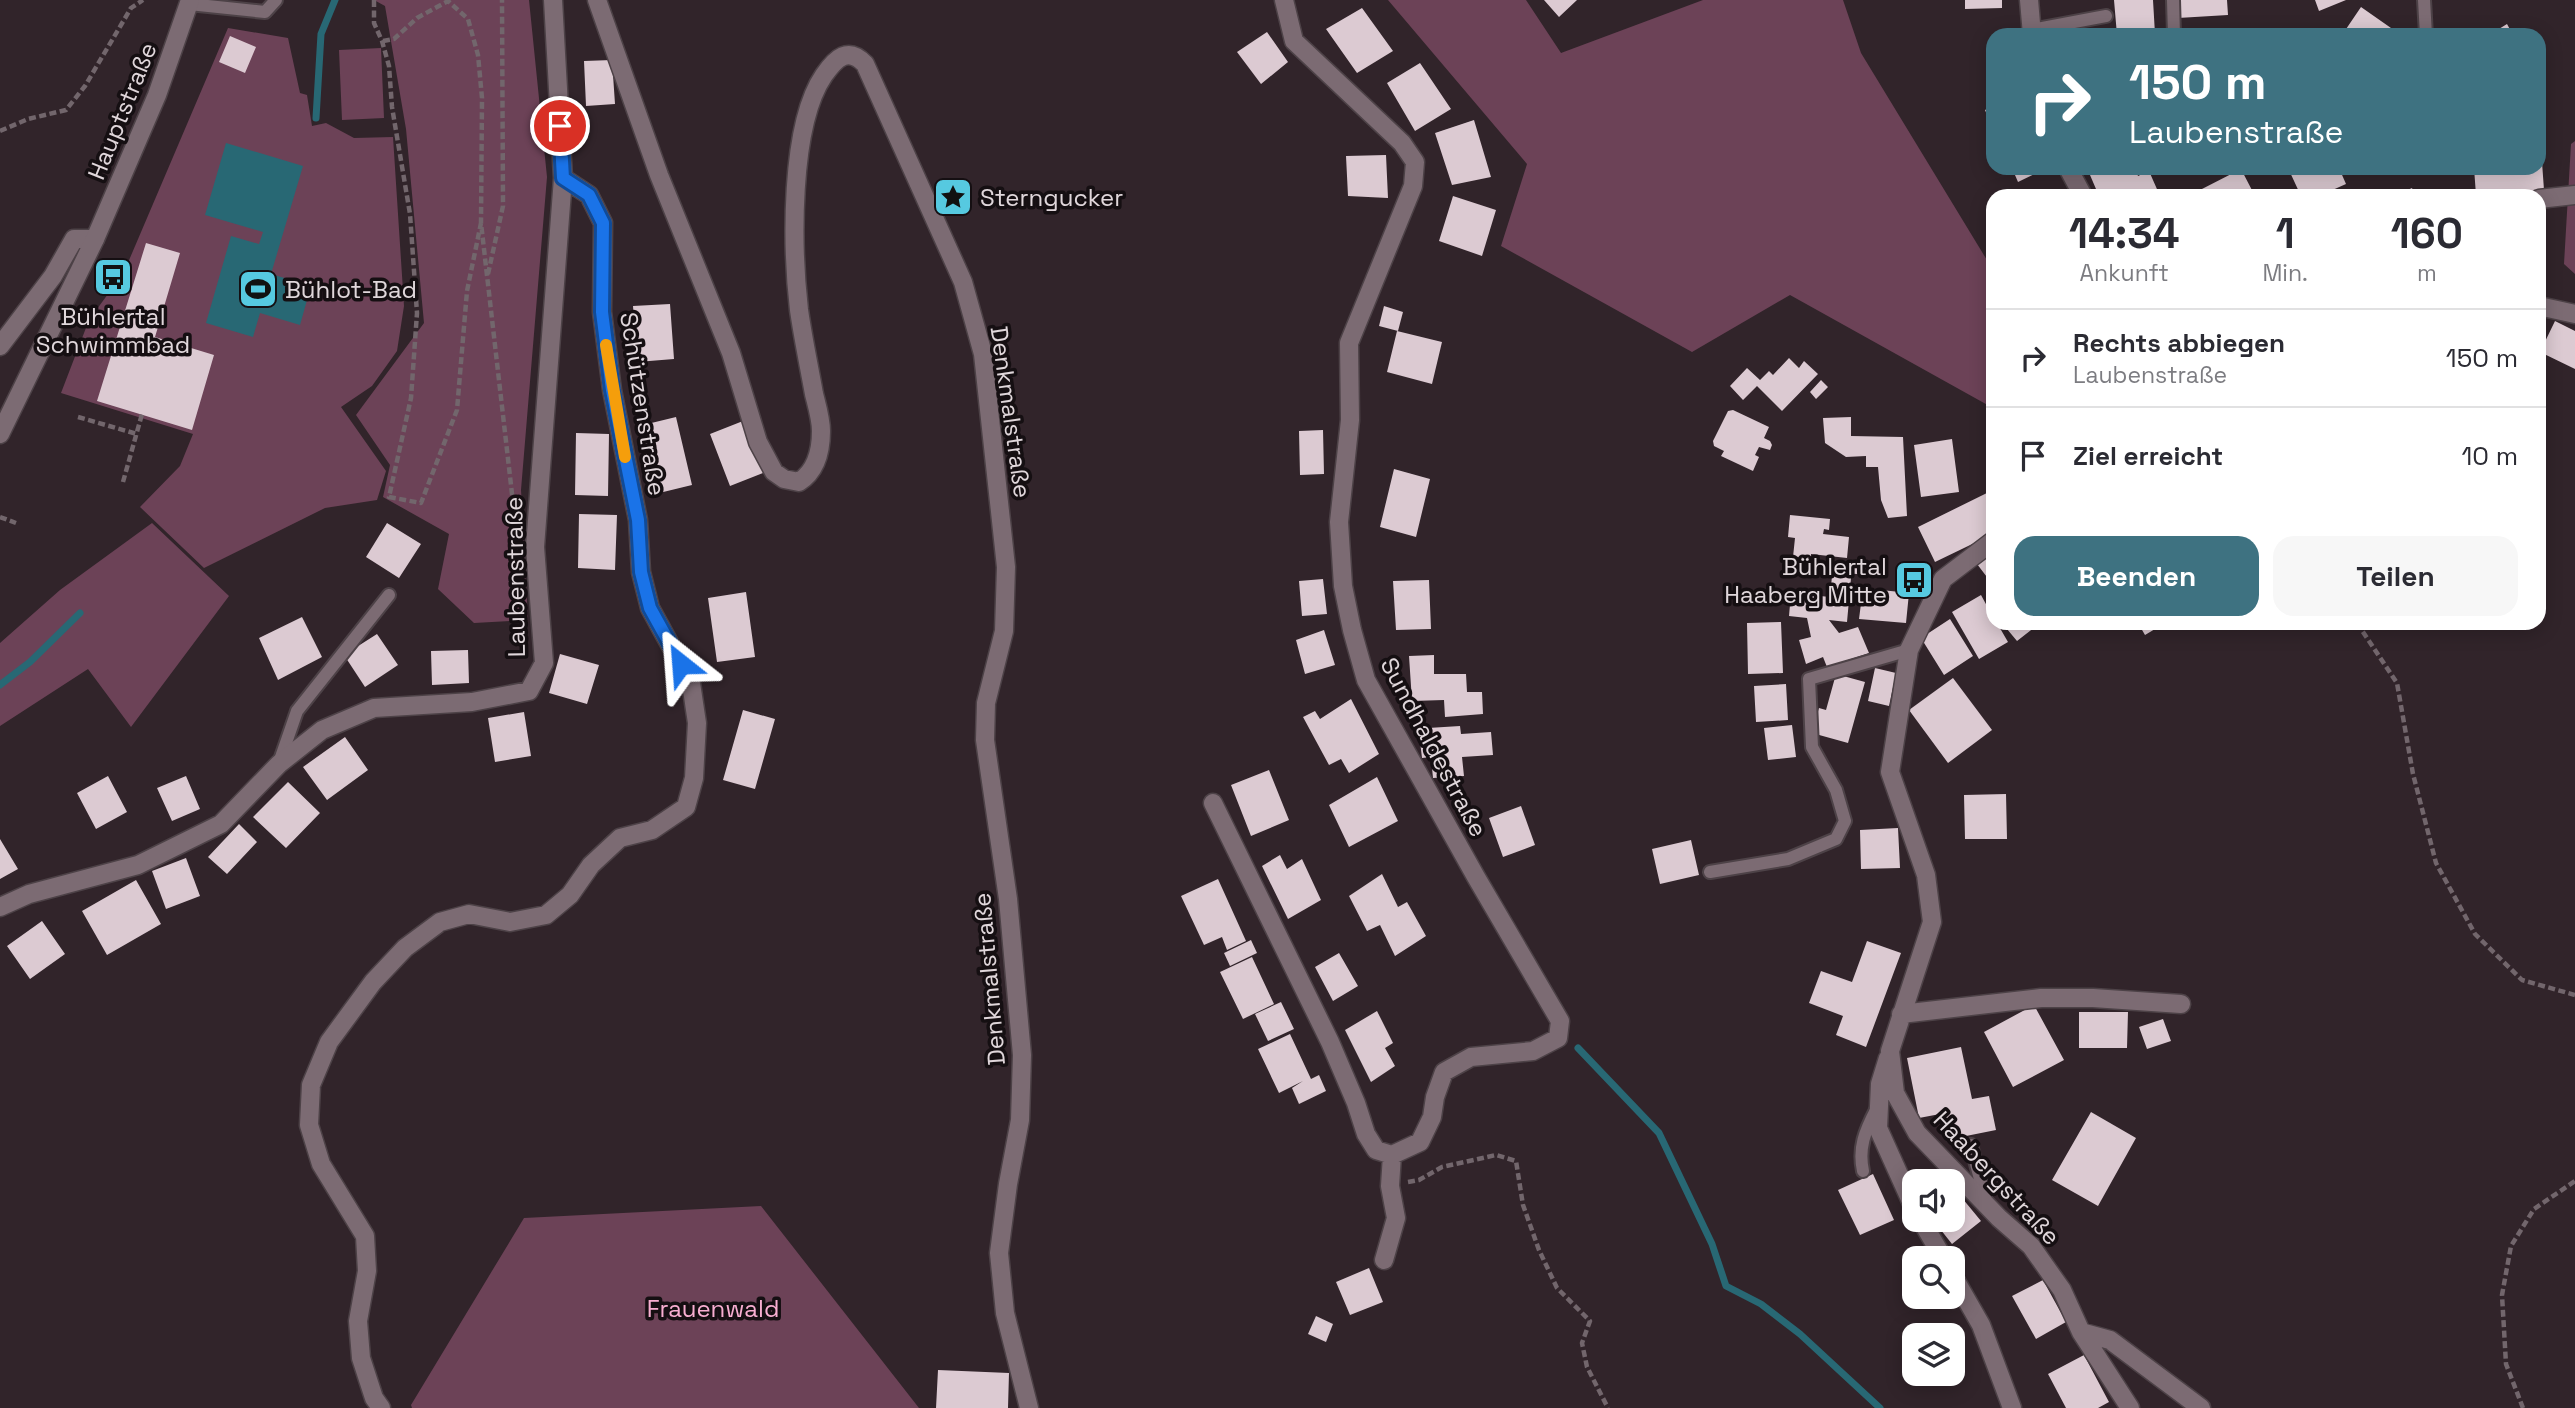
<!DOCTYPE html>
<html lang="de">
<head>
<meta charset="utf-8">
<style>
	:root { --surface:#fff; --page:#f7f7f7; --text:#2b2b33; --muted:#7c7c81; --line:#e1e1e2; --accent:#3e7281 }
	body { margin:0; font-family:"Space Grotesk",sans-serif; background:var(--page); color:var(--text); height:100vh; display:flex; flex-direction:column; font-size:26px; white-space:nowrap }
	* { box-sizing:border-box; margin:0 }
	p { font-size:23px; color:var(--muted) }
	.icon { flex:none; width:38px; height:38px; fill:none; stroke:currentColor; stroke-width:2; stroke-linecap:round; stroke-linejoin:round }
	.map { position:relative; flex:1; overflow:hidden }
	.details { position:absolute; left:1986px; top:189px; width:560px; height:441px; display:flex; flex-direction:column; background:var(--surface); border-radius:21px; box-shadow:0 4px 18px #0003 }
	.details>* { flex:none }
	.top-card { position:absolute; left:1986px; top:28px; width:560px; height:147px; border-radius:21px; box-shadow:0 4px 18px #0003; background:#3e7281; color:#fff; overflow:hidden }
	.tools { position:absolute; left:1902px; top:1169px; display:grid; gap:14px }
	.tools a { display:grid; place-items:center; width:63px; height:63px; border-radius:14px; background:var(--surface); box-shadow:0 4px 18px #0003; font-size:35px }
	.pin { position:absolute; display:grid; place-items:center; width:60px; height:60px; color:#fff; margin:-30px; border:4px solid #fff; border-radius:50%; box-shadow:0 2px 7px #0007 }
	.me { position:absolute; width:77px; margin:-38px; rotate:332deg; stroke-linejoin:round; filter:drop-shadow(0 0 5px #0008) }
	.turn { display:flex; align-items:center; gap:24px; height:147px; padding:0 28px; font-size:32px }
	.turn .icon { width:91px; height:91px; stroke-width:2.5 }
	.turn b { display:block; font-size:49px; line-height:60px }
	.eta { display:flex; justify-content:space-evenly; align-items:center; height:119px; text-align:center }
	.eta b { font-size:42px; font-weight:600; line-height:49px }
	.action { display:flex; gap:14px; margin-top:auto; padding:14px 28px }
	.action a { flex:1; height:80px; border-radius:21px; background:var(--accent); color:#fff; font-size:28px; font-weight:600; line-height:80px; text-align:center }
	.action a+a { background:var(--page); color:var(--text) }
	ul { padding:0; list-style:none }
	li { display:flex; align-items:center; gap:21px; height:98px; padding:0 28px; border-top:2px solid var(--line) }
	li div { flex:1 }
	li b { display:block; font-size:26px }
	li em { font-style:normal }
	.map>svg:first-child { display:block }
</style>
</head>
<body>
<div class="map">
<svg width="2575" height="1408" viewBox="0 0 2575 1408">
	<rect width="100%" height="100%" fill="#31242a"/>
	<path fill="#6c4257" d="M374,0h155l18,177 -26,313 7,130 -54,3 -36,-34 11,-55 -66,-37 7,-32 -34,-50 68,-92 -18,-194 -21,-123z
		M1388,0h138l35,53 142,-53h140l18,53 132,217v138l-203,-113 -98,57 -191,-106 26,-82z
		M228,28l60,10 12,55 7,2 5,31 14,-3 28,15 39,-1 11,169 -7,45 -25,35 -31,21 45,64 -9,29 -52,8 -121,60 -64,-61 40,-41 13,-32 -132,-41 28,-73 35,-48z
		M381,48l3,70 -42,2 -3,-70z
		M2575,141v133l-11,-10 7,-120z
		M152,523l77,73 -98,131 -43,-58 -88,57v-83l60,-53z
		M761,1206l158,202h-507l-1,-3 113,-187z"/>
	<path fill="#286874" d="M226,143l77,23 -32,108 40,12 -11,39 -40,-12 -7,24 -47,-14 25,-87 28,8 4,-12 -58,-17z"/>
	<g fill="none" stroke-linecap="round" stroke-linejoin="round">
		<path stroke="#286874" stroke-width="7" d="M316,118l5,-84 14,-34
			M0,685l30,-23 50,-49
			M1578,1048l81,85 53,111 14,42 35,18 39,30 80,74"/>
	</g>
	<path fill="#dccad2" d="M1544,0h33l-18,17z
		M1965,0h37v8l-37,1z
		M2114,0h39l2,34 -38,1z
		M2177,0h50l1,15 -50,3z
		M2315,0h31l-27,11z
		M2361,7l40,28h-59z
		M1362,8l31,43 -36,22 -31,-44z
		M2507,24l6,11h-24z
		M1267,32l21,30 -27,22 -24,-32z
		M230,36l26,11 -11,26 -26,-11z
		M612,60l3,44 -29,2 -2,-45z
		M1420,63l31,46 -36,22 -28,-48z
		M1993,106v23l-8,-19z
		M1474,120l17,57 -39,8 -17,-52z
		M2539,148h2l3,42 -68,5 -2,-27h65z
		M1386,155l2,43 -40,-2 -2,-40z
		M2012,168h35l-29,14z
		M2087,168h48l3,8 11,-5 11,25h-61z
		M2288,168h51l7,16 -27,12h-18z
		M2241,169l14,27h-53l-2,-6z
		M2412,188l3,8h-21z
		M1453,196l43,14 -14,46 -43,-15z
		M146,243l34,10 -25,84 59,18 -22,75 -95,-29z
		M670,304l4,55 -37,3 -4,-56z
		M1384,306l19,6 -5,19 -19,-5z
		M2555,321l20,10v38l-35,-17z
		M1397,331l45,11 -10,42 -45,-12z
		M1789,358l10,10 5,-7 14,13 -36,37 -25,-25 -14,14 -13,-14 17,-18 13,12 9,-9 4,4z
		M1821,380l7,7 -12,12 -6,-7z
		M1733,410l36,17 -5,11 6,3 2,4 -2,5 -11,-3 -4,8 4,2 -6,14 -32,-15 3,-5 -10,-5 -1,-5 15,-30z
		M676,417l16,68 -37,9 -16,-68z
		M1851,417v19l52,1 4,79 -19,2 -7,-18 -3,-33h-12v-11l-20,1 -21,-14 -2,-25z
		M743,421l20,52 -33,13 -20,-52z
		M1323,430l1,44 -24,1 -1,-44z
		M576,433l33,1 -1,62 -33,-1z
		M1952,439l7,53 -38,5 -7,-52z
		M1394,469l36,10 -14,58 -36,-10z
		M1993,490v44l-58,28 -17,-35z
		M579,514l38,1 -2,55 -37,-2z
		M1790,515l40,4 -1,11 -5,-1 -1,5 26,3 -2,21 -36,-4v4l-18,-1 2,-19 -7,-1z
		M387,523l34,21 -22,34 -33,-21z
		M1993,551v34l-16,-21z
		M1837,562l31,3 -1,10 -31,-3z
		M1832,576l19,2 -4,44 -18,-2 10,13 19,-6 11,26 -42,14 -4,-10 -17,7 -7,-24 12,-3 -4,-19 -18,-2 2,-23 39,4z
		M1323,579l4,35 -25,2 -3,-35z
		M1429,580l2,49 -35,1 -3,-49z
		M1863,588l46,5 -3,30 -47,-4z
		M746,592l9,65 -38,5 -9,-64z
		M1981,595l12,22v6h4l11,19 -29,17 -27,-47z
		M302,617l20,40 -44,23 -19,-42z
		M1950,619l23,37 -29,19 -23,-37z
		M1781,622l2,51 -35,1 -1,-51z
		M2002,623h38l-23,18z
		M2138,623h27l-20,12z
		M1324,630l11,35 -30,9 -9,-34z
		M377,634l21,31 -33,22 -21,-32z
		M468,650l1,33 -37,2 -1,-34z
		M560,654l39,11 -12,39 -38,-11z
		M1434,655v19h32l1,18h15l1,22 -38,3 -1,-17 -32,1 -3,-45z
		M1875,668l21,5 -7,33 -21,-5z
		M1836,674l29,8 -17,61 -36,-10 7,-25 7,2z
		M1953,678l39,52 -44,33 -39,-53z
		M1786,684l2,36 -32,2 -2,-36z
		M1351,699l28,55 -30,19 -8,-14 -12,6 -26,-48 12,-6 5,8z
		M743,710l32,9 -20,70 -32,-9z
		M524,712l7,44 -36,6 -7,-44z
		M1792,725l4,32 -28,3 -4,-32z
		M1460,726l1,8 30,-2 2,23 -31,2 2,19 -31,2 -2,-21 -9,1 -2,-17h9l-1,-13z
		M345,737l23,33 -41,30 -24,-33z
		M1269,770l20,50 -38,16 -20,-51z
		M108,776l19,36 -31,17 -19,-36z
		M186,776l14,33 -28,12 -15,-33z
		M1377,777l21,44 -49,26 -20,-42z
		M288,782l32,31 -34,35 -33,-31z
		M2006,794l1,45h-42l-1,-44z
		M1521,806l14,39 -32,12 -14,-39z
		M239,824l18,18 -30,32 -19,-17z
		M1898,828l2,40 -39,1 -1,-39z
		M0,839l18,30 -18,10z
		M1691,840l8,35 -39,9 -8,-35z
		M1280,855l7,14 15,-10 19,41 -33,19 -26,-53z
		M186,858l14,38 -34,13 -14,-38z
		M1382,874l16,33 9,-5 19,34 -31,20 -15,-31 -13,6 -18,-35z
		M1218,879l28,62 -19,9 -5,-13 -18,8 -23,-49z
		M136,880l25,44 -54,31 -25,-44z
		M42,921l23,33 -35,25 -23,-33z
		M1251,940l6,13 -27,13 -6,-13z
		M1867,941l34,12 -35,94 -30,-12 7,-19 -34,-13 12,-32 31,11z
		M1339,953l19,33 -25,15 -18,-34z
		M1252,957l22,47 -31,15 -23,-47z
		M1281,1002l13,27 -26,12 -13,-27z
		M2034,1005l30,55 -51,27 -29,-55z
		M1377,1011l16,32 -8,5 10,18 -24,16 -26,-52z
		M2079,1012h49l-1,36h-48z
		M2163,1019l8,22 -24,8 -8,-22z
		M1290,1034l21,45 8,-4 7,16 -27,13 -7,-16 11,-7 -24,12 -21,-44z
		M1961,1047l11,52 17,-3 7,34 -50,10 -6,-26 -21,4 -12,-60z
		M2091,1112l45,26 -38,68 -46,-26z
		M1873,1174l21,46 -34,15 -22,-45z
		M1953,1187l28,34 -29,23 -19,-24h20z
		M1369,1268l14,34 -33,13 -14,-33z
		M2043,1280l23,42 -30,17 -24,-43z
		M1316,1316l17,8 -7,18 -18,-8z
		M2084,1355l25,47 -11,6h-32l-18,-34z
		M938,1370l71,3 -1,35h-72z"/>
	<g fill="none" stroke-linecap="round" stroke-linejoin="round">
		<defs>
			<path id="lane" d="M191,0l-2,4 76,8 11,-12
				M2173,0l1,35
				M2424,0l2,35
				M2031,30l75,-14
				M279,763l18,-52 92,-116
				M1710,872l78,-13 48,-20 9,-18 -9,-31 -24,-43 -3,-68 100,-29
				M1971,1145l15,57
				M1863,1171c-5,-23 2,-40 13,-61"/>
			<path id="street" d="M597,0l62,175 72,178 27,89 16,30 10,7 15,3c17,-11 22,-30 22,-51 0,-12 -4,-25 -7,-37 -5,-28 -11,-56 -15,-84 -7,-61 -10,-184 25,-235 12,-17 24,-29 41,-11l98,218 20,72 23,213 -2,64 -18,72 -1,37 23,159 14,156 -2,65 -12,64 -9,69 6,60 24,95
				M2029,0l3,35
				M2068,168l15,28
				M2539,199l36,-4
				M2539,306l36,8
				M0,346l53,-70 21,-37h21
				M1993,541l-50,38 -34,71 -19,122 36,103 6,47 -42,129 5,42 22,40 82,85 32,28 31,44 19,42 49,76
				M1213,803l117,239 26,61 10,31 10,16 16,5 28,-13 12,-25 3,-20 9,-25 27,-15 62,-6 25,-13 2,-17 -84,-144 -110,-197 -14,-50 -9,-44 -4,-64 11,-102 -1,-77 64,-157 2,-24 -13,-19 -108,-102 -10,-41
				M0,907l29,-13 109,-29 83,-41 58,-60 43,-34 52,-22 98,-6 57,-11 15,-28 -9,-116 28,-369 -10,-178
				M1901,1014l140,-16h52l88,6
				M1888,1058l-8,26 -2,44 36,80
				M1921,1220l22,38
				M1384,1260l12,-42 -6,-32 2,-31
				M1953,1276l28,49 31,83
				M2081,1332l29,8 91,68
				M381,1408l-7,-10 -13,-40 -3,-37 9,-50 -2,-35 -44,-72 -12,-39 2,-40 18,-43 44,-60 32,-34 35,-26 29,-8 41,8 36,-7 24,-20 21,-30 29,-27 32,-8 34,-23 8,-29 3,-55 -6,-40 -41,-75 -9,-36 -3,-52 -26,-130 -10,-78 1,-89 -14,-28 -26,-17"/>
			<path id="secondary" d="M0,434l95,-195 62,-144 33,-95"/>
		</defs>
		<use href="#lane" stroke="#4d4247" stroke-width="16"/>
		<use href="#street" stroke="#4d4247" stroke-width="21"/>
		<use href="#secondary" stroke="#4d4247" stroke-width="21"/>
		<path stroke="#72666c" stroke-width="4.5" stroke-dasharray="7 3.5" stroke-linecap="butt" d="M374,0v23l8,18 7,25 3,41 18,107 7,99 -6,85 -22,99 32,6 36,-93 10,-119 14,-68 34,297
			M383,41l11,-2 23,-21 31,-17 20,18 10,36 4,43 -1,125
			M0,131l28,-12 38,-9 19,-24 46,-78 12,-8
			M488,274l15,-68 -1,-206
			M78,417l59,17
			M123,482l19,-68
			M0,517l16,6
			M2357,623l40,60 16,91 23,89 39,71 47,46 53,15
			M1408,1182l11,-2 23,-13 54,-12 20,6 7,44 16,45 18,38 33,33 -8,22 5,24 21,41
			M2523,1408l-17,-44 -4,-69 9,-49 23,-37 41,-28"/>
		<use href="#lane" stroke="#7c6b73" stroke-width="12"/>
		<use href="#street" stroke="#7c6b73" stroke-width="18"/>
		<use href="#secondary" stroke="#7c6b73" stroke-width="18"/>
	</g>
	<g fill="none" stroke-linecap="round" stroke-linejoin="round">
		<defs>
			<path id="route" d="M560,126l3,52 26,17 14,28 -1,89 10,78 26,130 3,52 9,36 31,56"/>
		</defs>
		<use href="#route" stroke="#114b97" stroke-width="18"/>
		<use href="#route" stroke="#1a73e8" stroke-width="12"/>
		<path stroke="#f59e0b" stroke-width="12" d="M606,345l19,112"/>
	</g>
	<defs>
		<symbol id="sight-square" viewBox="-11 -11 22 22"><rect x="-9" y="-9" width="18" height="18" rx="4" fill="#56c9e0" stroke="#150f12"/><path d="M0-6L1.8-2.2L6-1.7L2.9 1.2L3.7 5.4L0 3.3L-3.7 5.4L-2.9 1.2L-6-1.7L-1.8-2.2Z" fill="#111"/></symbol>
		<symbol id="bus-square" viewBox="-11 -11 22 22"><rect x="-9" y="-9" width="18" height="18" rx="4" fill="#56c9e0" stroke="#150f12"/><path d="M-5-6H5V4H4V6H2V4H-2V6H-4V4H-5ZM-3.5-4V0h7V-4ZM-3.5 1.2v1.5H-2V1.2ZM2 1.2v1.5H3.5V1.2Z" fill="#111"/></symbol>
		<symbol id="stadium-square" viewBox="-11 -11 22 22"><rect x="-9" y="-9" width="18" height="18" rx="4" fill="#56c9e0" stroke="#150f12"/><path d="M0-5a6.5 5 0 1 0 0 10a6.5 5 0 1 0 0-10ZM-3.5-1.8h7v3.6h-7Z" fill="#111"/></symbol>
	</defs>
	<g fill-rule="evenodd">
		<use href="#sight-square" x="931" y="175" width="44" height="44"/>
		<use href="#bus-square" x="91" y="255" width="44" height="44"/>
		<use href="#stadium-square" x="236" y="267" width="44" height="44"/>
		<use href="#bus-square" x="1892" y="558" width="44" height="44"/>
	</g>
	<g text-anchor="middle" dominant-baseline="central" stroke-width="7" stroke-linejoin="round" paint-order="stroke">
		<g font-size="24" fill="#e0d7db" stroke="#150f12">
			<text transform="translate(122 111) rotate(-68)">Hauptstraße</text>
			<text transform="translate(643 404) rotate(81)">Schützenstraße</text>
			<text transform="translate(1011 412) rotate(82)">Denkmalstraße</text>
			<text transform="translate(515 577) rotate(-91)">Laubenstraße</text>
			<text transform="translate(1434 747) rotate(62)">Sundhaldestraße</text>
			<text transform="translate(989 979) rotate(-95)">Denkmalstraße</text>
			<text transform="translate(1997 1178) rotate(47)">Haabergstraße</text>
		</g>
		<g font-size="24" fill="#e0d7db" stroke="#150f12" text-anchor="start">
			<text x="980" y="197">Sterngucker</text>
			<text x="285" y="289">Bühlot-Bad</text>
			<text x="113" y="316" text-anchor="middle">Bühlertal<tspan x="113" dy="28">Schwimmbad</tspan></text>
			<text x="1887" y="566" text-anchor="end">Bühlertal<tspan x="1887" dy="28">Haaberg Mitte</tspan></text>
		</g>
		<g font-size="24" fill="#f8aed1" stroke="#150f12">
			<text x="713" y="1308">Frauenwald</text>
		</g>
	</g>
</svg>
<div class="tools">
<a><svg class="icon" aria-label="sound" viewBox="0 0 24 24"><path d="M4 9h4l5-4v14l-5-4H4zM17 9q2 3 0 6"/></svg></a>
<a><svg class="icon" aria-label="search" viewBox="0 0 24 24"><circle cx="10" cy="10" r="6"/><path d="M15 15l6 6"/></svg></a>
<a><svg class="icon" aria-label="layers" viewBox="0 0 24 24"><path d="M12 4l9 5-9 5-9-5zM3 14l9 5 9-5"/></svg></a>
</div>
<div class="pin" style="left:560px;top:126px;background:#d93025"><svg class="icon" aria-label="arrive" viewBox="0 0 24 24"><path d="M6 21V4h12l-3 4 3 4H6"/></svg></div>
<svg class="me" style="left:681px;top:664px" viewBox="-20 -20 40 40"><path d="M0-17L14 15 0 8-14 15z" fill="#1a73e8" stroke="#fff" stroke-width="4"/></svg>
<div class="top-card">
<div class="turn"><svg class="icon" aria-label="right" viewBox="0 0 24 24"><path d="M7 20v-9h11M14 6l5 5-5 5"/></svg><div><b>150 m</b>Laubenstraße</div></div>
</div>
<section class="details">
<div class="eta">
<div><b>14:34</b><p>Ankunft</p></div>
<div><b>1</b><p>Min.</p></div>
<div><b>160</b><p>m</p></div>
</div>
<ul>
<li><svg class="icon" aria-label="right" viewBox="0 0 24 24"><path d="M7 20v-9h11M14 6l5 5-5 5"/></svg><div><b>Rechts abbiegen</b><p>Laubenstraße</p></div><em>150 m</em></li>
<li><svg class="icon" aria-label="arrive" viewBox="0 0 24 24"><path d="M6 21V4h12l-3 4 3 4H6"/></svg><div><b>Ziel erreicht</b></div><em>10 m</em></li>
</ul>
<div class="action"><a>Beenden</a><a>Teilen</a></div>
</section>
</div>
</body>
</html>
